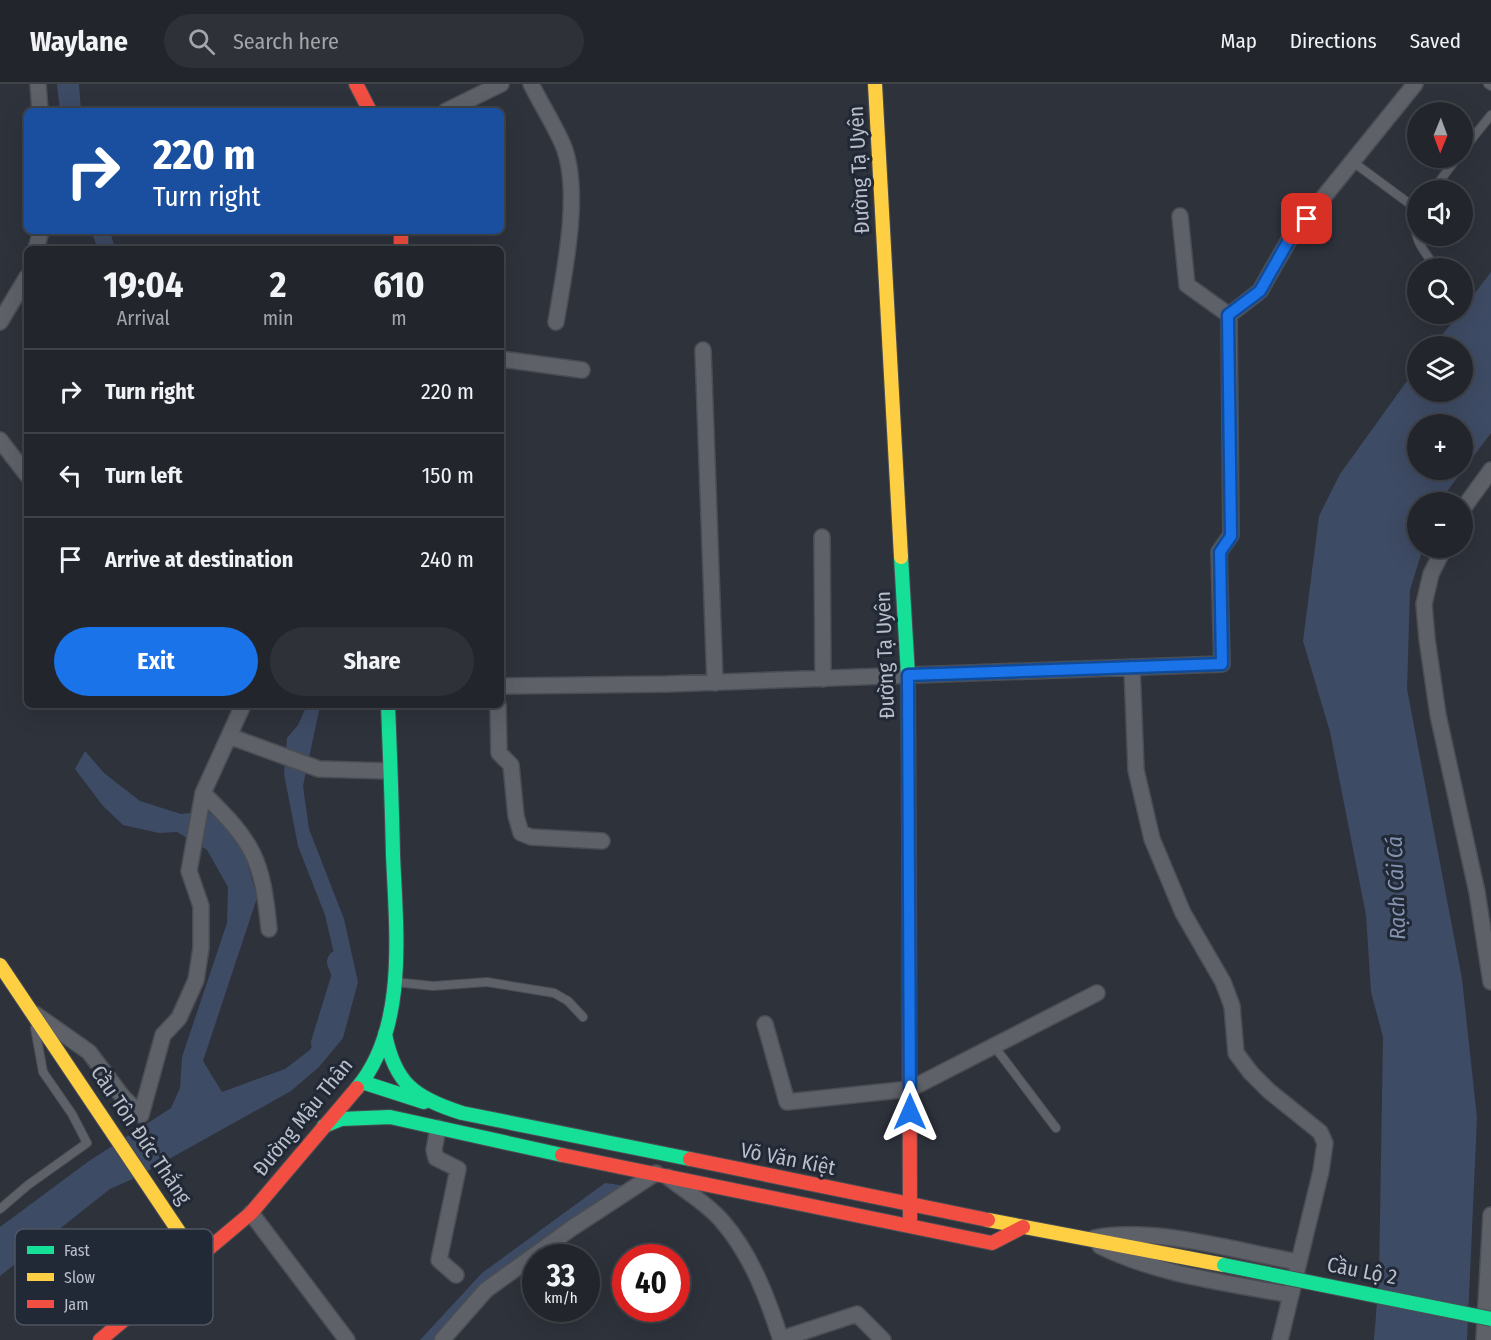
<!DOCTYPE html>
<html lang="en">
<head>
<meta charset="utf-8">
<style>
	:root { --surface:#22262c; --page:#2e3238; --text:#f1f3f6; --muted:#a2a5a9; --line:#3f4348; --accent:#1a73e8 }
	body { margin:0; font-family:"Fira Sans Condensed",sans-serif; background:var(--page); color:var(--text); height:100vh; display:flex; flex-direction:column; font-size:22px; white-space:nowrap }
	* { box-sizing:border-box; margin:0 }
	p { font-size:20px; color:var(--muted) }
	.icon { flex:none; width:33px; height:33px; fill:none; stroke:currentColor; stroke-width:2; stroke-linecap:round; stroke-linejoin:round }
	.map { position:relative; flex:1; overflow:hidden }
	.drawer { position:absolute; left:24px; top:162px; width:480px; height:462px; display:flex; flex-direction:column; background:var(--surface); border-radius:9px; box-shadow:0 6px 24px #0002,0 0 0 2px var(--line) }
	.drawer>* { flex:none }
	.guide { position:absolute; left:24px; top:24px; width:480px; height:126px; border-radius:9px; box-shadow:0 6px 24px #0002,0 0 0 2px var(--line); background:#1a4fa0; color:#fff; overflow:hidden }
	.needle { width:39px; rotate:181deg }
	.fabs { position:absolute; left:1407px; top:18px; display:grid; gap:12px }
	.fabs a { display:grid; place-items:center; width:66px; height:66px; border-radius:50%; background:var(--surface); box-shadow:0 6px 24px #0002,0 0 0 2px var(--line); font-size:30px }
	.speed { position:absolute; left:522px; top:1160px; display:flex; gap:12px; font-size:30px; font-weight:700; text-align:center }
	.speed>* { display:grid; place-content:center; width:78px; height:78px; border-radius:50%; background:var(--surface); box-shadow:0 6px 24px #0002,0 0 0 2px var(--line); line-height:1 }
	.speed small { font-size:15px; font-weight:400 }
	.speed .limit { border:9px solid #d22; background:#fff; color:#111 }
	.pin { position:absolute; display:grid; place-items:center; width:51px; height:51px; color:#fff; margin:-26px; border-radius:12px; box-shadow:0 3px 9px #0006 }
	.me { position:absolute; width:66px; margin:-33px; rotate:0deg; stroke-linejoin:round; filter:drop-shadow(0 0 4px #0008) }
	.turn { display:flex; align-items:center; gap:21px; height:126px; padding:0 30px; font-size:27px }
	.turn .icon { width:78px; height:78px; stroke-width:2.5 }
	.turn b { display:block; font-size:42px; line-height:51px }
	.eta { display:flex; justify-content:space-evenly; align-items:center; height:102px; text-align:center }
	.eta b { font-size:36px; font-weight:700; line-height:42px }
	.action { display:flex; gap:12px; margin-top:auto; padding:12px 30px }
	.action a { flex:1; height:69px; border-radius:36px; background:var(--accent); color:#fff; font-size:24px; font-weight:700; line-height:69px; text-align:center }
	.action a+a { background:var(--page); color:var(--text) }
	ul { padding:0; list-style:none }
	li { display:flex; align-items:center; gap:18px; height:84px; padding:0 30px; border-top:2px solid var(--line) }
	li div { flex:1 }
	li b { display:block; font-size:22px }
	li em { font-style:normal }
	header { display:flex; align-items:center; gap:36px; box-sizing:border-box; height:84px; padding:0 30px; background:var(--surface); border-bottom:2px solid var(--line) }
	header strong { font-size:28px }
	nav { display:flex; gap:33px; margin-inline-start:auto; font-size:21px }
	.search { width:420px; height:54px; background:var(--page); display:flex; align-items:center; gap:15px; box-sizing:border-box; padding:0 21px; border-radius:33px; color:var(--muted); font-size:22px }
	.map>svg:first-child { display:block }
</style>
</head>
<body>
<header>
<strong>Waylane</strong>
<div class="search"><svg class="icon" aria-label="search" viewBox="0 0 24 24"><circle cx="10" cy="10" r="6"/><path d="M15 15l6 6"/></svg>Search here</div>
<nav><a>Map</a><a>Directions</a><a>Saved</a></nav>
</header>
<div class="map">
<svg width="1491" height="1256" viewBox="0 0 1491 1256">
	<rect width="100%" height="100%" fill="#2e323b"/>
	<path fill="#3e4b64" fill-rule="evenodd" d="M57,0h22l2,27h-21z
		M91,147h19l5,18h-17z
		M1491,188v161l-52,69h-21v46h5l-13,42 -3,99 55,290 15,139 -10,222h-93l5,-63 4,-240 -12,-45 -5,-77 -36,-183 -27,-91 16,-125 21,-42 77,-107 1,25h44v-46h-29l26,-32h3l1,-5zM1418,340h44v46h-44z
		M307,621h12v6l-16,75 6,43 35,90 14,63 -15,56 -24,29 -28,24 -156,87 -25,11 -110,87v-49l89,-66 82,-53 9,-20 2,-31 45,-134 1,-36 -21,-37 -30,-18 -18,1 -36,-8 -20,-19 -28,-37 10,-18 19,22 36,28 41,13 25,-3 23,13 17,33 11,41 -54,163 19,31 63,-23 25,-19 29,-50 -1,-29 -13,-56 -27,-69 -14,-72 3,-36 11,-13z
		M605,1099l22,3 -29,19 -160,135h-18l62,-67z"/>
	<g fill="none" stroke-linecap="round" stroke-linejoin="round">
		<path stroke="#3e4b64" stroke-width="24" d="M323,959l21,-68 -5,-13"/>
		<defs>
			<path id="lane" d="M1488,0l3,2
				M1462,67l29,-36
				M1353,78l65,48
				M1433,106l24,-32
				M1418,136c-8,18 9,34 18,48
				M395,898l38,4 54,-4 67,11 14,8 15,16
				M994,962l62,82
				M0,1125l28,-24 59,-42 -15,-29 -29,-42 -8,-44"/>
			<path id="street" d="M38,0l2,27
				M531,0c10,20 23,40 32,61 19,46 1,128 -7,177
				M446,27l55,-27
				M1180,132l7,69 42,30
				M36,165l5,-18
				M0,238l27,-45
				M703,266l12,333
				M501,275l81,11
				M0,356l27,35
				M1462,426l29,-40
				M822,453l1,142
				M1444,464l-13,26 -7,30 3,35 11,76 39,177 14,90
				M1132,583l4,103 16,69 31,74 40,69 9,24 4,47 15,20 18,18 51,41 5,11 -4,28 -41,169
				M501,602l166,-2 555,-20 -3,-112 12,-17 -2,-220 31,-24 29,-51 126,-156
				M498,621l1,48 12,12 5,51 5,17 10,4 71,4
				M229,652l14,-31
				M203,709c51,50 59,65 66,136
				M35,930l54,38 33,44 19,19 22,-80 16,-17 17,-38 5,-32v-42l-12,-35 14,-78 26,-57 90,33 70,2
				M765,940l22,78 123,-13 187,-96
				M438,1044l-4,22 2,8 22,11 -19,91 17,15
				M668,1093c17,14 40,27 54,44 29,33 46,78 59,119
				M251,1129l96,127
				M1094,1154c62,-12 141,13 204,24
				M1100,1162c58,29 128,37 191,49
				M781,1255l76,-25 26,26
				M442,1256l44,-50 86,-62 84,-55
				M1484,1256l7,-125"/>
			<path id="fast" d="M901,473l7,118 1,167
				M385,950c10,50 30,64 77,79l228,46
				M362,998l62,20
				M357,1004c51,-60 39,-159 36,-233 -1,-50 -3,-100 -5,-150
				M324,1042l17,-7 49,-2 172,38"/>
			<path id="slow" d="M875,0l26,473
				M0,881l198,295
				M988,1136l236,45"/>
			<path id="jam" d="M356,0l14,27
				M401,147v18
				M909,758l1,383
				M562,1071l430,88 31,-16
				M690,1075l298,61
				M100,1256l151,-127 106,-125"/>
		</defs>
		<use href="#lane" stroke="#4a4d53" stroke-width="10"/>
		<use href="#street" stroke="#4a4d53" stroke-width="18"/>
		<use href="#fast" stroke="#4a4d53" stroke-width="16"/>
		<use href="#slow" stroke="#4a4d53" stroke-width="16"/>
		<use href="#jam" stroke="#4a4d53" stroke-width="16"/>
		<use href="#lane" stroke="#5e6168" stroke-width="8"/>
		<use href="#street" stroke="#5e6168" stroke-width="15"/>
		<use href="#fast" stroke="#16e098" stroke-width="14"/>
		<use href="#slow" stroke="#ffcf43" stroke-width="14"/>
		<use href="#jam" stroke="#f24e42" stroke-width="14"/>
		<defs>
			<path id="fast-bridge" d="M1224,1181l267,54"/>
		</defs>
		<use href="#fast-bridge" stroke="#4a4d53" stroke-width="16" stroke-linecap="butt"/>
		<use href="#fast-bridge" stroke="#16e098" stroke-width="14"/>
	</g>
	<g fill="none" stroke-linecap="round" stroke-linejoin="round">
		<defs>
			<path id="route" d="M910,1028l-2,-437 314,-11 -2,-112 11,-16 -3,-221 32,-24 29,-51 18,-21"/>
		</defs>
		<use href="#route" stroke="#114b97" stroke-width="15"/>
		<use href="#route" stroke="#1a73e8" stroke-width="10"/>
	</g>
	<g text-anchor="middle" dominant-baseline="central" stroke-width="6" stroke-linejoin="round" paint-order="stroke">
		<g font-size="21" fill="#babfca" stroke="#212836">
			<text transform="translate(859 86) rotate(-93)">Đường Tạ Uyên</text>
			<text transform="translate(885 571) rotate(-92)">Đường Tạ Uyên</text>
			<text transform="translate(303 1033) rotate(-51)">Đường Mậu Thân</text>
			<text transform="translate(141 1051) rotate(56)">Cầu Tôn Đức Thắng</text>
			<text transform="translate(788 1075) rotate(11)">Võ Văn Kiệt</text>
			<text transform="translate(1362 1187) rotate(11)">Cầu Lộ 2</text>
		</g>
		<g font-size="22" font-style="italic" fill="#8493af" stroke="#212836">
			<text transform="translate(1396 804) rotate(-92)">Rạch Cái Cá</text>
		</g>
	</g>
	<rect x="15" y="1145" width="198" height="96" rx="9" fill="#212836" stroke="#4f5562" stroke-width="1.5"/>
	<rect x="27" y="1162" width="27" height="8" fill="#16e098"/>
	<rect x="27" y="1189" width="27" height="8" fill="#ffcf43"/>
	<rect x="27" y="1216" width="27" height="8" fill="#f24e42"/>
	<g font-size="16" fill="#babfca">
		<text x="64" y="1172">Fast</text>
		<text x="64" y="1199">Slow</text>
		<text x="64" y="1226">Jam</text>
	</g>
</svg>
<div class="fabs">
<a><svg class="needle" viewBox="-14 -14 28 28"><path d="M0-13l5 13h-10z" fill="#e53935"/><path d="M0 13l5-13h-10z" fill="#a2a5a9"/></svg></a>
<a><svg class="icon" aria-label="sound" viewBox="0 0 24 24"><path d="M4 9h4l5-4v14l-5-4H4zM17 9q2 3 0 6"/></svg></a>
<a><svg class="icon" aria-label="search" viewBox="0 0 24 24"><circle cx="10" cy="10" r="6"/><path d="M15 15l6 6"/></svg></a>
<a><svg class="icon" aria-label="layers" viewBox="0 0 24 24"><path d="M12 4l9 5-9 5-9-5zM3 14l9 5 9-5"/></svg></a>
<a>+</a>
<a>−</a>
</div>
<div class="speed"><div>33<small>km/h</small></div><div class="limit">40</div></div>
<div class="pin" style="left:1307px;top:135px;background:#d93025"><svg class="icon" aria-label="arrive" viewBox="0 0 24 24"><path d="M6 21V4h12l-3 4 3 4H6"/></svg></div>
<svg class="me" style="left:910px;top:1028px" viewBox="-20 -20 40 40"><path d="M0-17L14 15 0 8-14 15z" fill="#1a73e8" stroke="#fff" stroke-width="4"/></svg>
<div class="guide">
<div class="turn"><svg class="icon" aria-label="right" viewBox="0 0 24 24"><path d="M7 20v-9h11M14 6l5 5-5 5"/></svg><div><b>220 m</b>Turn right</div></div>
</div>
<section class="drawer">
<div class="eta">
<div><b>19:04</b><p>Arrival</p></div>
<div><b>2</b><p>min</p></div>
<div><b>610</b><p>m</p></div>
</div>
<ul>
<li><svg class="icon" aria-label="right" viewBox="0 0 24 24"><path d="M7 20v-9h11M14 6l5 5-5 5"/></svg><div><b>Turn right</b></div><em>220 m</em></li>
<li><svg class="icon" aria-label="left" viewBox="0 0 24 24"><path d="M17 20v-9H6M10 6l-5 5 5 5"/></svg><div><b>Turn left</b></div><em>150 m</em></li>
<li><svg class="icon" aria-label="arrive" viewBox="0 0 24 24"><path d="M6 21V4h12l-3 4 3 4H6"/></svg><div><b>Arrive at destination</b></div><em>240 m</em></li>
</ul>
<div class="action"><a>Exit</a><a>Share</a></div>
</section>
</div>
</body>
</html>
